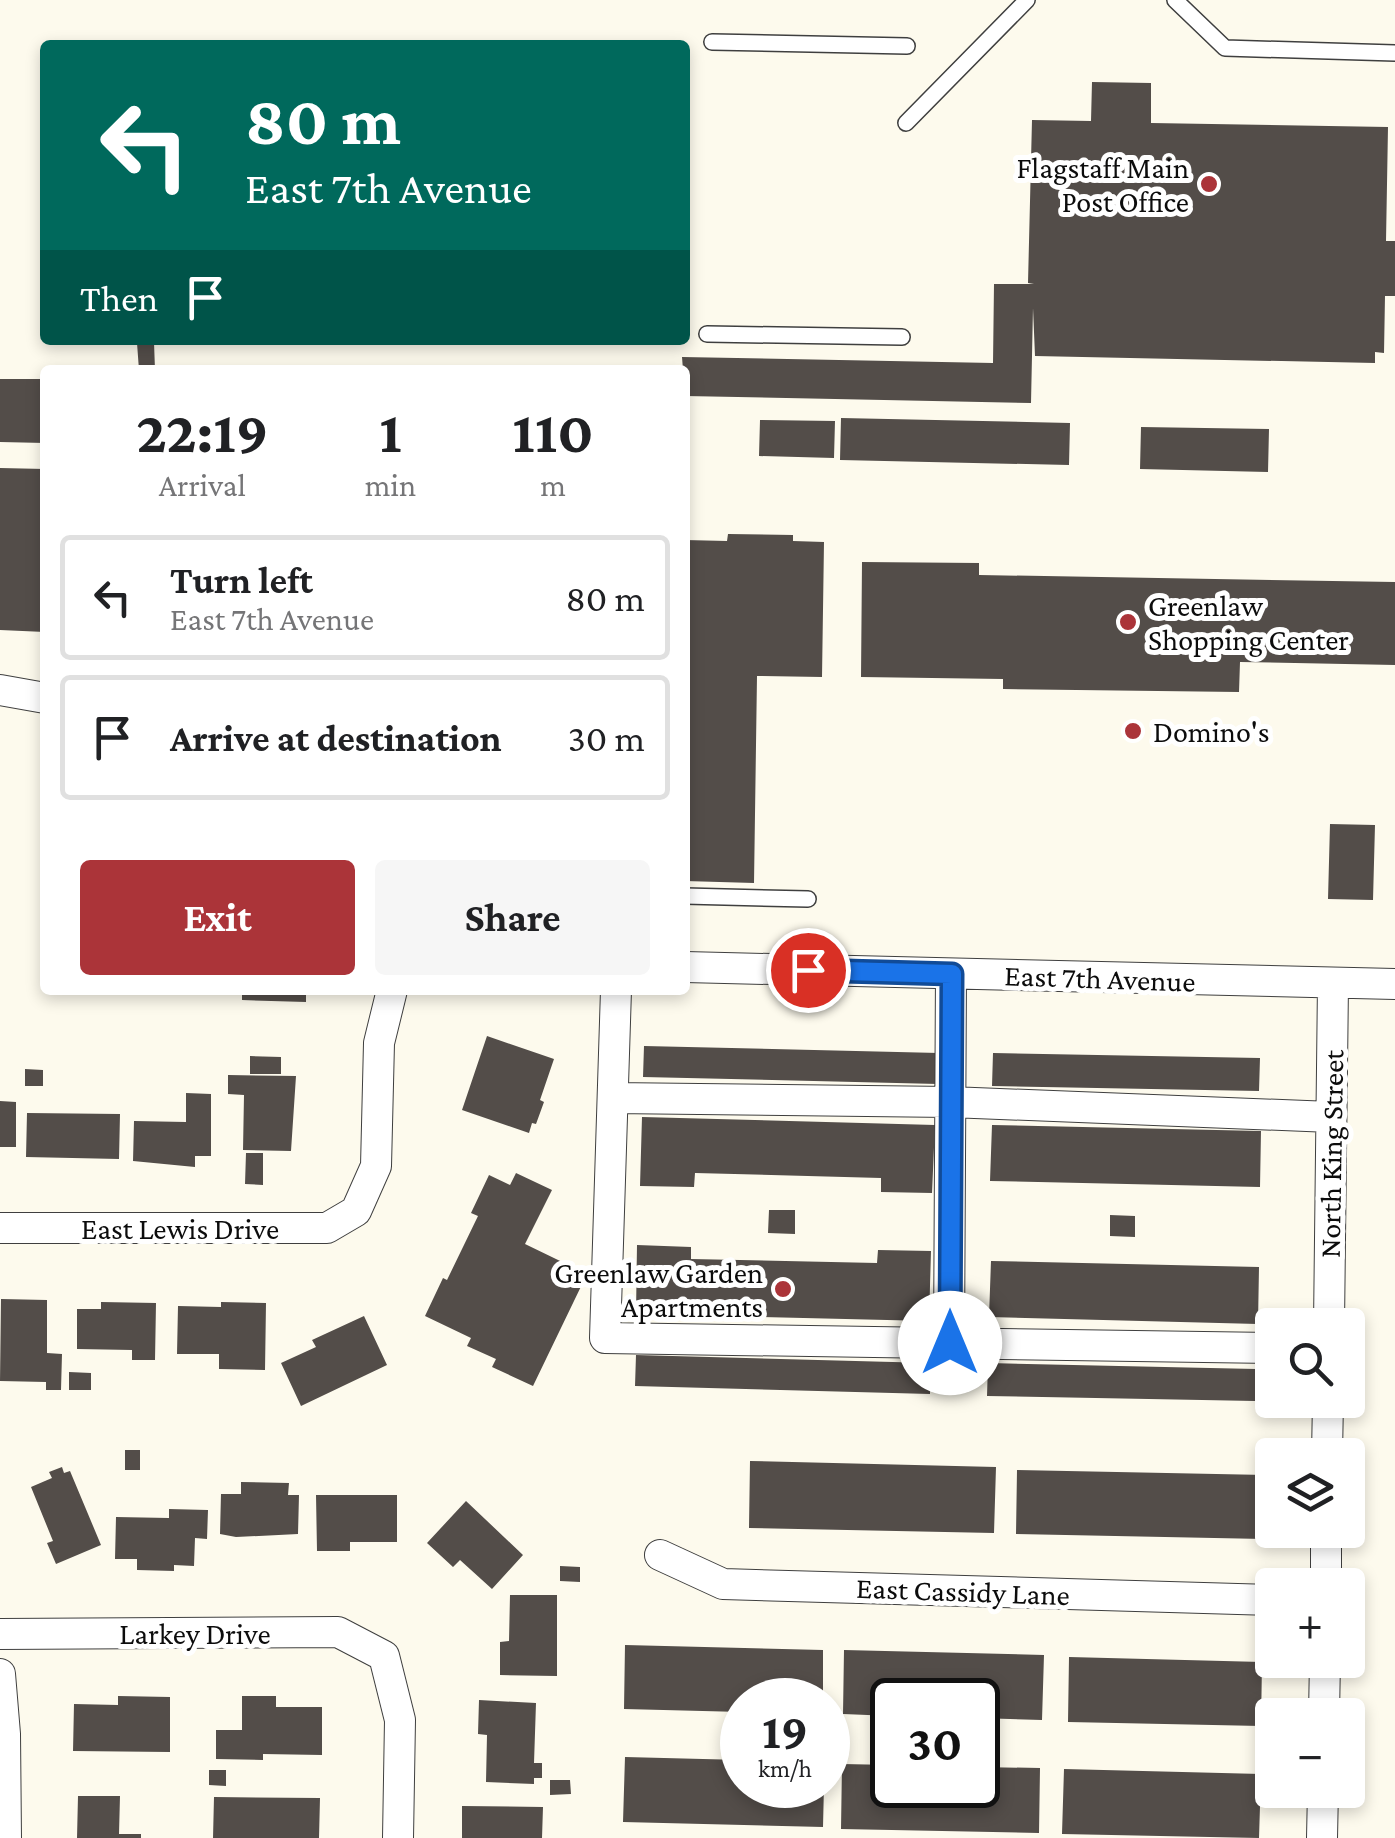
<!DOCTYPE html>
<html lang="en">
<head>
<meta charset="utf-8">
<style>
	:root { --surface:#fff; --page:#f6f6f6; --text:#202124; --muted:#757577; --line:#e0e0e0; --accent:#ab3439 }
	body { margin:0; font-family:"Crimson Pro",serif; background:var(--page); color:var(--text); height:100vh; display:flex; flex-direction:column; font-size:38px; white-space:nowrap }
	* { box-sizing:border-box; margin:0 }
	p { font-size:32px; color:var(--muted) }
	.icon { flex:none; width:55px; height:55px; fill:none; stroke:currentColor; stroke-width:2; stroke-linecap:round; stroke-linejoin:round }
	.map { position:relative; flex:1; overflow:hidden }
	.side { position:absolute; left:40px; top:365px; width:650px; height:630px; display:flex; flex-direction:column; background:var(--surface); border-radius:10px; box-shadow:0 5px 15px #0003 }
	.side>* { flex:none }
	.top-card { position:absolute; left:40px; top:40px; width:650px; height:305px; border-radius:10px; box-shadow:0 5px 15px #0003; background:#00695c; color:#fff; overflow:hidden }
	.controls { position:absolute; left:1255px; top:1308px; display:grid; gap:20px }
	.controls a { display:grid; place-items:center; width:110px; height:110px; border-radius:10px; background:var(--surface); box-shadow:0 5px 15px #0003; font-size:50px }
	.speed { position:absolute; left:720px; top:1678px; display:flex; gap:20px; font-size:50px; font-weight:700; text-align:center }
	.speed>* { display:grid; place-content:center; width:130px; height:130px; border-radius:50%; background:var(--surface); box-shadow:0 5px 15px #0003; line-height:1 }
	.speed small { font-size:25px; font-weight:400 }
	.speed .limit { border:5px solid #111; border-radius:15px; background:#fff; color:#111 }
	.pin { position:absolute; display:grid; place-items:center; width:85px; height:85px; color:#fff; margin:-42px; border:5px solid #fff; border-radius:50%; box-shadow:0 2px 10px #0007 }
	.me { position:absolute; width:110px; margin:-55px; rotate:0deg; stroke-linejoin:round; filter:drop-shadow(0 0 8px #0008) }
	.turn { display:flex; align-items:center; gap:35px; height:210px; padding:0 40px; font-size:45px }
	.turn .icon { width:130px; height:130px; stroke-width:2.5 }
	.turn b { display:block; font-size:70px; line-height:85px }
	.then { display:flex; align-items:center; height:95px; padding:0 40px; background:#0003; gap:20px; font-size:38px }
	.eta { display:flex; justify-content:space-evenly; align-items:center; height:170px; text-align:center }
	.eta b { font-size:60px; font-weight:700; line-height:70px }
	.primary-button { display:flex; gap:20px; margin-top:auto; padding:20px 40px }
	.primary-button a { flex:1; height:115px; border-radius:10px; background:var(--accent); color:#fff; font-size:40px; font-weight:700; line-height:115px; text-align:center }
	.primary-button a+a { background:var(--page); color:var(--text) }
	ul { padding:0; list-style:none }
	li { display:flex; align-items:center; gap:30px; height:125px; margin:0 20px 15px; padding:0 20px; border:5px solid var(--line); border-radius:10px }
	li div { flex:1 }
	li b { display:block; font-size:38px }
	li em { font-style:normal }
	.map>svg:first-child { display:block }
</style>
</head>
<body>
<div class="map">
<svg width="1395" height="1838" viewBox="0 0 1395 1838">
	<rect width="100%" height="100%" fill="#fdfaed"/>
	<path fill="#534d49" d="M1092,82l59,1v40l237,4 -2,114h9v55h-10l-1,57 -9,-1v11l-340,-7 -2,-48 -2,95 -346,-7 -3,-39 311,6 1,-79h40l-6,-1 4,-163 59,1z
		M154,342l1,28h-16l-2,-27z
		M0,379h45v64l-45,-1z
		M841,418l229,5 -1,42 -229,-5z
		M760,420l75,1 -1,37 -75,-2z
		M1141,427l128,2 -1,43 -128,-3z
		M0,468l45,1v163l-45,-2z
		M728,534l65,1v6l31,1 -2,135 -65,-1 -3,207 -69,-2v-341l42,1z
		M862,562l117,1v12l416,7v83l-155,-3 -1,30 -236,-3v-10l-142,-2z
		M1330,824l45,1 -2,75 -45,-1z
		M242,990h64v12l-64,-2z
		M487,1036l67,23 -14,41 4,2 -8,22 -4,-1 -3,10 -67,-23z
		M644,1046l295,7 -1,31 -295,-7z
		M993,1053l267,5 -1,33 -267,-5z
		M250,1056l31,1v17h-31z
		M25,1069l18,1v16h-18z
		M228,1075l68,1 -5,75 -48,-1 1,-55 -16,-1z
		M186,1093l25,1v62h-16v11l-62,-6 1,-40 52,1z
		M0,1101l16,1v45h-16z
		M27,1113l93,1 -1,45 -93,-2z
		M642,1117l293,8 -3,68 -51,-1v-14l-186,-5 -1,14 -54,-1z
		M992,1125l269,6 -1,56 -270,-6z
		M246,1153h17v32l-18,-1z
		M516,1173l36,17 -27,54 62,30 -54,112 -41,-19 4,-8 -29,-13 4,-8 -46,-22 18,-38 4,2 31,-64 -7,-3 18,-38 21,10z
		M769,1210h26v24l-27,-1z
		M1110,1215l25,1v21l-25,-1z
		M637,1245l54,2v12l186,4 1,-13 53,1 -2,70 -293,-7z
		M991,1261l268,6 -1,57 -269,-7z
		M1,1299l46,1v53l15,1 -1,36h-15v-8l-46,-1z
		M101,1302l55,1 -1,57h-23v-10l-55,-1v-40h24z
		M221,1302l45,1 -1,67 -46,-1v-15h-42l1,-48 43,1z
		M364,1316l23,49 -86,41 -20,-43 35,-16 -4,-7z
		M636,1355l294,8v31l-295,-8z
		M988,1363l268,6 -1,32 -268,-5z
		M69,1372l22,1v17h-22z
		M125,1450h15v20h-15z
		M750,1461l246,6 -2,66 -245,-5z
		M62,1467l2,6 6,-2 31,74 -45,19 -9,-21 6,-2 -22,-54 21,-9 -3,-6z
		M1017,1470l249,5 -2,64 -248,-5z
		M241,1482l48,1 -1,12h11l-1,39 -62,3 -16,-3 1,-40h20z
		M316,1495h81v47h-47v9h-33z
		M466,1501l57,54 -31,34 -32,-29 -7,7 -26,-24z
		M169,1509l39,1 -1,29 -12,-1 -1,28 -20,-1v6l-37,-1v-11h-22l1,-42 53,1z
		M560,1566l20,1v15l-20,-1z
		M510,1595h47v81l-57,-1v-33l9,-1z
		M625,1645l198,5v50h-81v12l-118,-3z
		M844,1650l200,5 -2,65 -64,-2v-18h-86v16l-49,-2z
		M1069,1657l193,5 -1,64 -193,-4z
		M118,1696l52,1v55l-97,-1 1,-47 44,1z
		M242,1696h34v11h46v48l-59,-1v6l-47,-1v-29h26z
		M479,1700l57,3 -2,60h8v15h-8v6l-48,-2 1,-47 -9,-1z
		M625,1757l117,3v25h82l-1,42 -200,-5z
		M842,1764l50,1v20h86v-18l62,1 -1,65 -198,-4z
		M1064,1769l197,5 -2,64 -197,-4z
		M209,1770h17v16l-17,-1z
		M550,1780h20l1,14 -21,1z
		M78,1796h42l-1,38h22v4h-64z
		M214,1797l106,1 -1,40h-106z
		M462,1806l81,1 -1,31h-80z"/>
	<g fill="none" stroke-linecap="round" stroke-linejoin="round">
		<defs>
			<path id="service" d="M1175,0l50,48 170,5
				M712,42l195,4
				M906,123l121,-123
				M707,334l195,3
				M685,896l123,3"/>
			<path id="minor" d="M0,690l45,8
				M685,967l710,17
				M616,990l-11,348 667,10
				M613,1098l337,4 381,15
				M0,1228h327l29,-17 20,-45 3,-123 13,-53
				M1329,1325l4,-342
				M949,1343l2,-369
				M1327,1455l1,-55
				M660,1555l63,29 549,16
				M1326,1585v-55
				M0,1634l338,-2 46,24 16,64 -2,118
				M0,1674l5,60 1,104
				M1324,1715l1,-55
				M1322,1838l1,-48"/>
		</defs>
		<use href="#service" stroke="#3f3f3f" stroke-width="18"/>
		<use href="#minor" stroke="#3f3f3f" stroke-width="32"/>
		<use href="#service" stroke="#fff" stroke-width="15"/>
		<use href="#minor" stroke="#fff" stroke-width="30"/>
	</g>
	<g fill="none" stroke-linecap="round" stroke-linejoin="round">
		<defs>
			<path id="route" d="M808,970l144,4 -2,369"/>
		</defs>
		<use href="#route" stroke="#114b97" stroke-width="25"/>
		<use href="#route" stroke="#1a73e8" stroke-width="18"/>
	</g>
	<g fill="#ab3439" stroke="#fff" stroke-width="4">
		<circle cx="1209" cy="184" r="10"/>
		<circle cx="1128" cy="622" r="10"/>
		<circle cx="1133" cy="731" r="10"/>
		<circle cx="783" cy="1289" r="10"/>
	</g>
	<g text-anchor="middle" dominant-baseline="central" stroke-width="10" stroke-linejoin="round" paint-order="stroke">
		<g font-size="30" fill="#0c0c0c" stroke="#fff" text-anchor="end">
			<text x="1189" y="167">Flagstaff Main<tspan x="1189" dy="34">Post Office</tspan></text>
			<text x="1148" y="605" text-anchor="start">Greenlaw<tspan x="1148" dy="34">Shopping Center</tspan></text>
			<text x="1153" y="731" text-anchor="start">Domino's</text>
			<text x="763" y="1272">Greenlaw Garden<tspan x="763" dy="34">Apartments</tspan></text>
		</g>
		<g font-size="30" fill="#0c0c0c" stroke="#fff">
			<text transform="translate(1100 978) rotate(2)">East 7th Avenue</text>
			<text transform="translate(1331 1154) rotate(-89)">North King Street</text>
			<text x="180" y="1228">East Lewis Drive</text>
			<text transform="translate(963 1591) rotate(2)">East Cassidy Lane</text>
			<text x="195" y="1633">Larkey Drive</text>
		</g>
	</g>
</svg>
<div class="controls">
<a><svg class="icon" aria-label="search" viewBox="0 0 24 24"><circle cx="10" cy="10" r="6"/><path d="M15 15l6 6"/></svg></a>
<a><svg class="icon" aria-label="layers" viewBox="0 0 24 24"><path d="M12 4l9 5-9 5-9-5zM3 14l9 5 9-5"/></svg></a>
<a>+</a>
<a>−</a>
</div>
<div class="speed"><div>19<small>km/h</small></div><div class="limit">30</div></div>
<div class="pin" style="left:808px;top:970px;background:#d93025"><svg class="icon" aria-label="arrive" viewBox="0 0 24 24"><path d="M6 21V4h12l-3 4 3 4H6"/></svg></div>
<svg class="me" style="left:950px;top:1343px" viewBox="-20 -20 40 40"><circle r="19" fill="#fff"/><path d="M0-13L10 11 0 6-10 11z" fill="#1a73e8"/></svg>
<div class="top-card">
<div class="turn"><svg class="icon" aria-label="left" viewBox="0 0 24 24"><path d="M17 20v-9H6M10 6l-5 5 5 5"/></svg><div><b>80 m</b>East 7th Avenue</div></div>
<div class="then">Then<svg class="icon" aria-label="arrive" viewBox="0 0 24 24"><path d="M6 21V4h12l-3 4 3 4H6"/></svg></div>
</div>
<section class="side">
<div class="eta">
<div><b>22:19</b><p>Arrival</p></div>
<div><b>1</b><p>min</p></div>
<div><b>110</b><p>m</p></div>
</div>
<ul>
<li><svg class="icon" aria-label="left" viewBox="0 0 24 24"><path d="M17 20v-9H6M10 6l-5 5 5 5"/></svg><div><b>Turn left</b><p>East 7th Avenue</p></div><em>80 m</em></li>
<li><svg class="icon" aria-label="arrive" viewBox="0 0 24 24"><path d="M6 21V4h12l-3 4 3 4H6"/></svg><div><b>Arrive at destination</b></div><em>30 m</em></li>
</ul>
<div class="primary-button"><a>Exit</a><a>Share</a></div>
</section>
</div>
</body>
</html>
